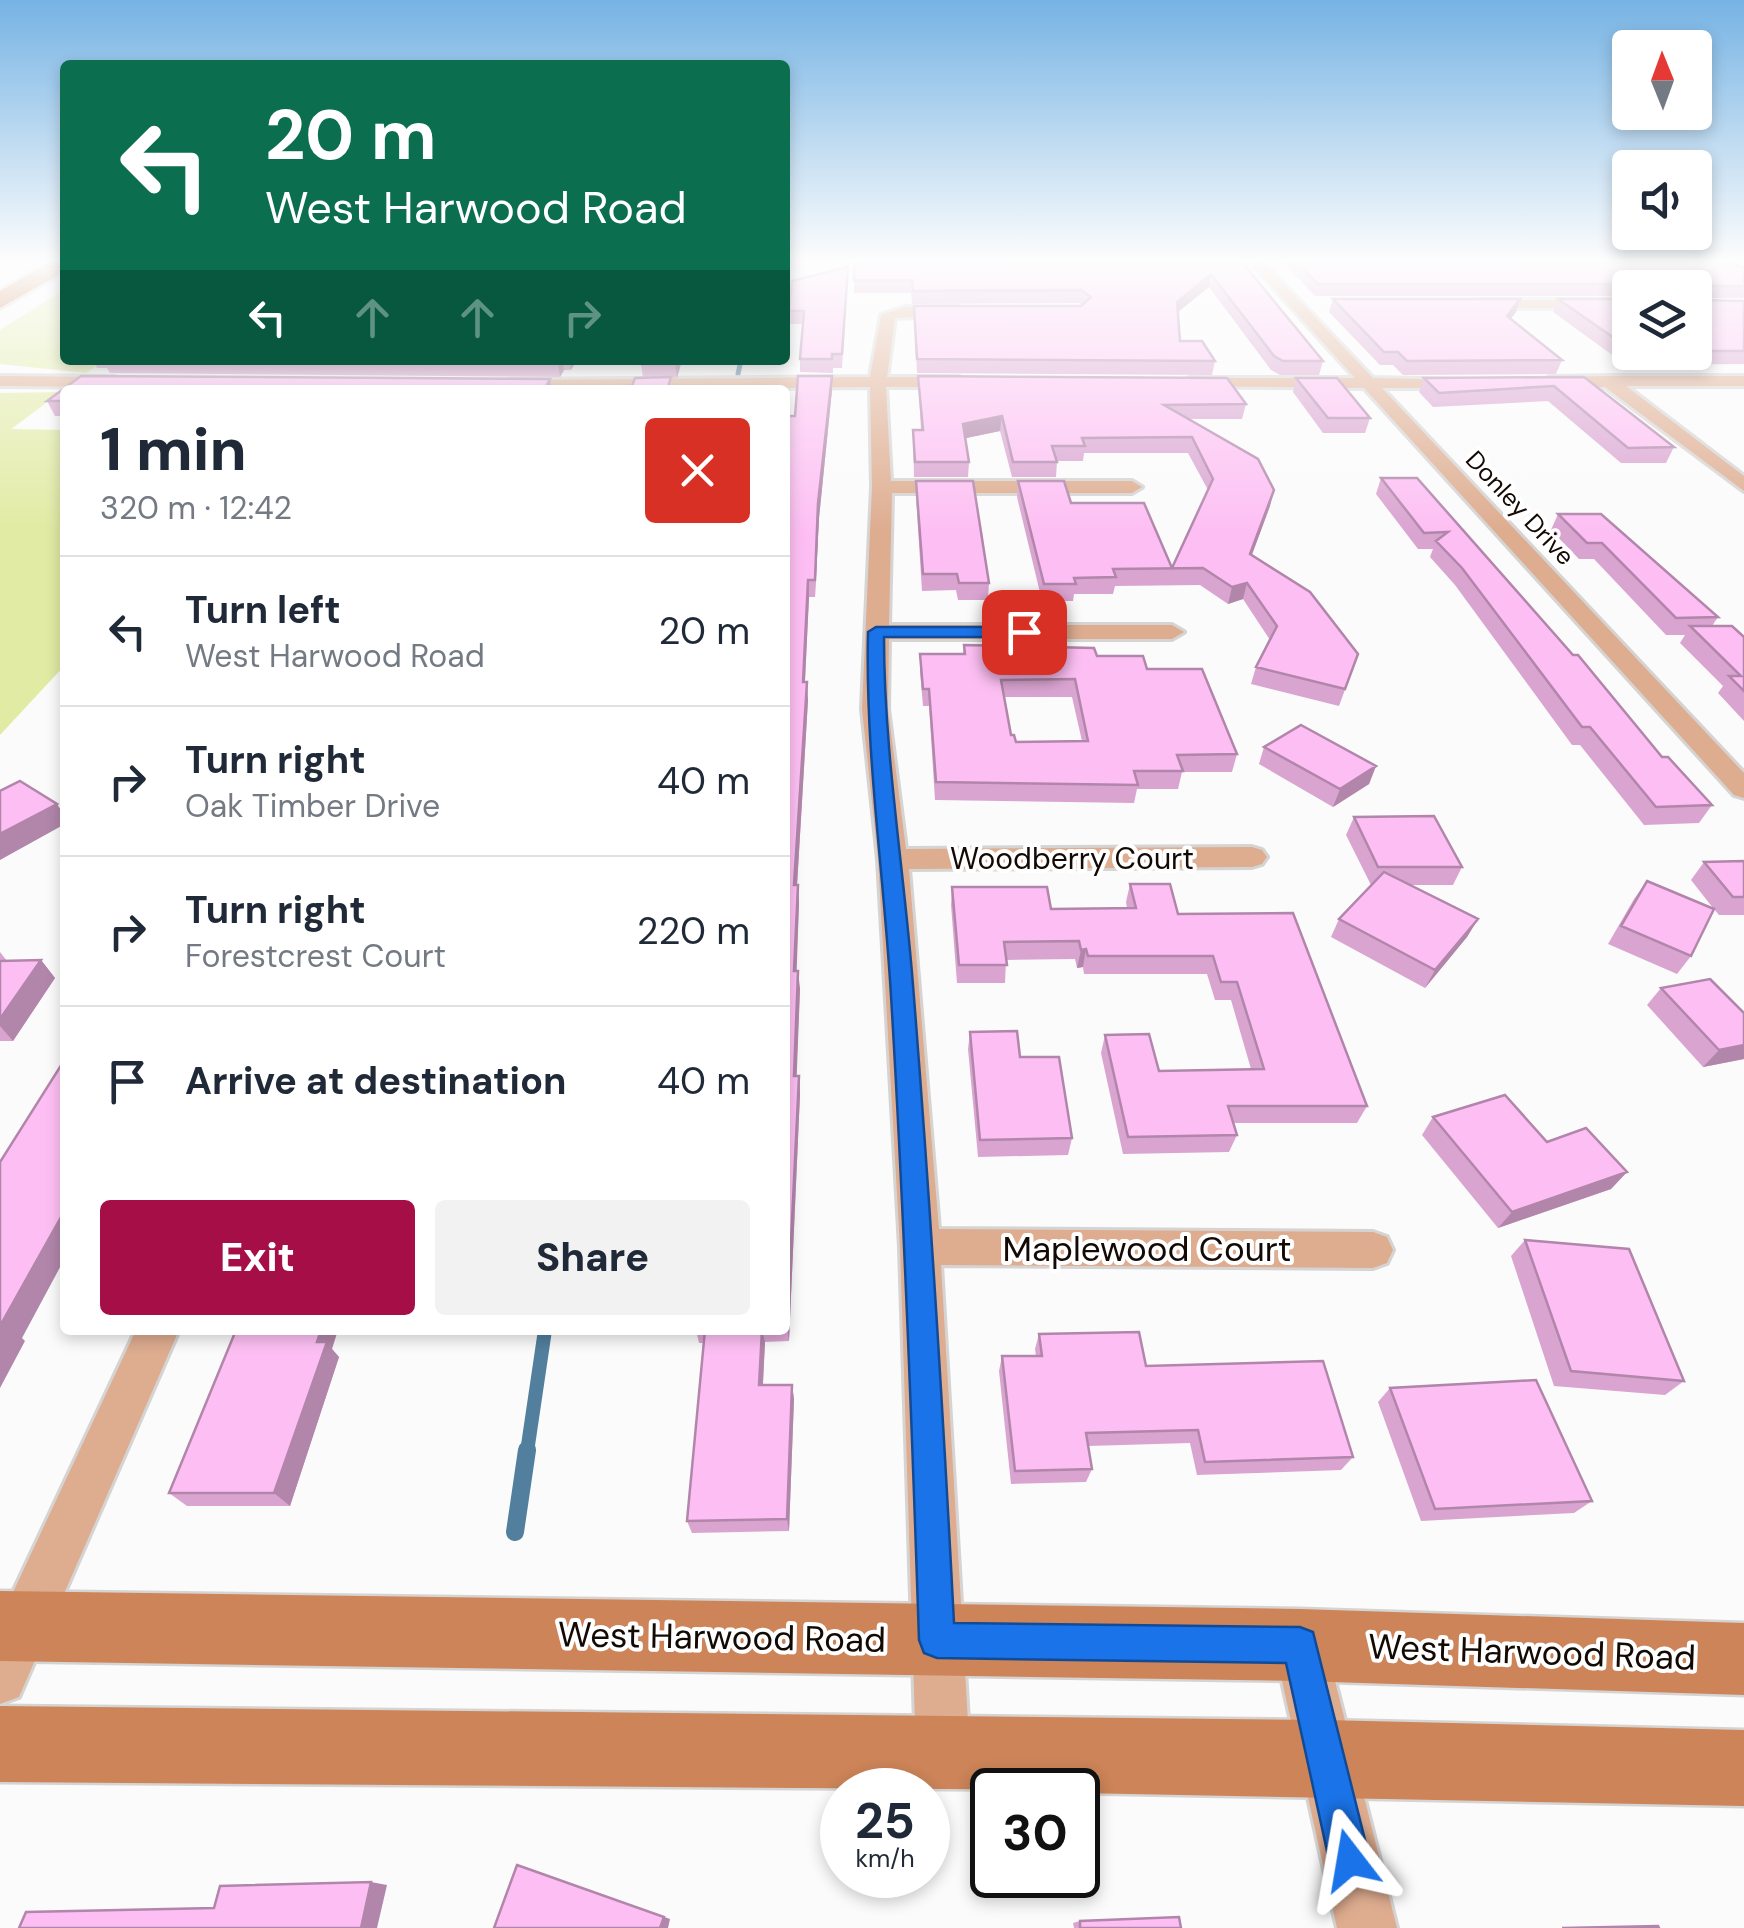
<!DOCTYPE html>
<html lang="en">
<head>
<meta charset="utf-8">
<style>
	:root { --surface:#fff; --page:#f2f2f3; --text:#1f2937; --muted:#747a83; --line:#e0e1e3; --accent:#a50e47 }
	body { margin:0; font-family:"DM Sans",sans-serif; background:var(--page); color:var(--text); height:100vh; display:flex; flex-direction:column; font-size:38px; white-space:nowrap }
	* { box-sizing:border-box; margin:0 }
	p { font-size:32px; color:var(--muted) }
	.icon { flex:none; width:55px; height:55px; fill:none; stroke:currentColor; stroke-width:2; stroke-linecap:round; stroke-linejoin:round }
	.map { position:relative; flex:1; overflow:hidden }
	.drawer { position:absolute; left:60px; top:385px; width:730px; height:950px; display:flex; flex-direction:column; background:var(--surface); border-radius:10px; box-shadow:0 5px 15px #0003 }
	.drawer>* { flex:none }
	.top-card { position:absolute; left:60px; top:60px; width:730px; height:305px; border-radius:10px; box-shadow:0 5px 15px #0003; background:#0b6e4f; color:#fff; overflow:hidden }
	.needle { width:65px; rotate:359deg }
	.tools { position:absolute; left:1612px; top:30px; display:grid; gap:20px }
	.tools a { display:grid; place-items:center; width:100px; height:100px; border-radius:10px; background:var(--surface); box-shadow:0 5px 15px #0003; font-size:50px }
	.speed { position:absolute; left:820px; top:1768px; display:flex; gap:20px; font-size:50px; font-weight:700; text-align:center }
	.speed>* { display:grid; place-content:center; width:130px; height:130px; border-radius:50%; background:var(--surface); box-shadow:0 5px 15px #0003; line-height:1 }
	.speed small { font-size:25px; font-weight:400 }
	.speed .limit { border:5px solid #111; border-radius:15px; background:#fff; color:#111 }
	.pin { position:absolute; display:grid; place-items:center; width:85px; height:85px; color:#fff; margin:-42px; border-radius:20px; box-shadow:0 5px 15px #0006 }
	.me { position:absolute; width:110px; margin:-55px; rotate:346deg; stroke-linejoin:round; filter:drop-shadow(0 0 8px #0008) }
	.turn { display:flex; align-items:center; gap:35px; height:210px; padding:0 40px; font-size:45px }
	.turn .icon { width:130px; height:130px; stroke-width:2.5 }
	.turn b { display:block; font-size:70px; line-height:85px }
	.lanes { display:flex; align-items:center; height:95px; padding:0 40px; background:#0003; justify-content:center; gap:50px; direction:ltr }
	.lanes .off { opacity:.35 }
	.round { display:grid; place-items:center; flex:none; width:105px; height:105px; border-radius:10px; background:var(--page) }
	.head { display:flex; align-items:center; justify-content:space-between; height:170px; padding:0 40px }
	h1 { font-size:60px; font-weight:800; line-height:75px }
	.primary-button { display:flex; gap:20px; margin-top:auto; padding:20px 40px }
	.primary-button a { flex:1; height:115px; border-radius:10px; background:var(--accent); color:#fff; font-size:40px; font-weight:800; line-height:115px; text-align:center }
	.primary-button a+a { background:var(--page); color:var(--text) }
	ul { padding:0; list-style:none }
	li { display:flex; align-items:center; gap:30px; height:150px; padding:0 40px; border-top:2px solid var(--line) }
	li div { flex:1 }
	li b { display:block; font-size:38px }
	li em { font-style:normal }
	.map>svg:first-child { display:block }
</style>
</head>
<body>
<div class="map">
<svg width="1744" height="1928" viewBox="0 0 1744 1928">
	<rect width="100%" height="100%" fill="#fbfbfb"/>
	<path fill="#e1eba3" d="M65,289v71h40l-19,13 -86,-9v-34z
		M61,392l-50,37 54,1v235l-65,70v-342z"/>
	<g fill="none" stroke-linecap="round" stroke-linejoin="round">
		<path stroke="#517f9d" stroke-width="5" d="M785,269l2,-7
			M738,374l3,-14"/>
		<path stroke="#517f9d" stroke-width="14" d="M527,1452l18,-122"/>
		<path stroke="#517f9d" stroke-width="18" d="M515,1532l12,-82"/>
		<defs>
			<path id="minor" d="M1250,262h13l110,116 98,2v6l-6,2h-83l362,385v25l-10,-3 -370,-407 -181,-2 -2,-3 8,-5h166z
				M1630,300v8h-155l-7,-4 7,-4z
				M905,307h54l7,4 -7,4 -64,3 -8,59h73l8,5 -8,5h-74l5,94h241l10,6 -10,6h-240l-3,132h283l12,7 -12,7h-283l-1,70 18,140 346,-2 10,3 5,7 -5,7 -10,3 -343,2 30,360 434,3 14,5 6,13 -6,13 -14,5 -432,-3 29,490 -8,19 -19,8 -19,-8 -8,-19 -16,-508 -22,-388 -16,-150 10,-222 -2,-100 -361,3 -8,-5 8,-5 361,-3 11,-62z
				M0,376l115,1 8,5 -8,5 -115,-1z
				M1608,376h136v10h-118l118,90v15l-139,-104h-56l-8,-5 8,-5z
				M136,1330h43l-160,367 -19,7v-84z
				M1300,1619l18,8 8,18 71,283h-60l-63,-283 8,-18z"/>
			<path id="secondary" d="M0,1591l1300,18 444,14v72l-444,-14 -1300,-20z
				M0,1706l1324,14 420,10v76l-666,-13v-3l-1078,-8z"/>
			<path id="primary" d="M50,262h15v9l-65,37v-17z"/>
		</defs>
		<use href="#minor" stroke="#d6d4d3" stroke-width="6"/>
		<use href="#secondary" stroke="#d6d4d3" stroke-width="5"/>
		<use href="#primary" stroke="#d6d4d3" stroke-width="6"/>
		<use href="#minor" fill="#deac8f" fill-rule="evenodd"/>
		<use href="#secondary" fill="#cc8458" fill-rule="evenodd"/>
		<use href="#primary" fill="#be6629" fill-rule="evenodd"/>
	</g>
	<path fill="#daa4d1" fill-rule="evenodd" d="M854,262h388l81,99 -4,14h-39l-9,-5 -62,-83 -31,25 2,29 35,20 -3,14 -295,-2 -3,-67 168,-1 -3,-2 -167,1 -1,-11h-57z
		M1283,262h451v3l10,2v31h-43v2l43,1v63l-118,1 -73,-53 5,-13h72v53h65v-64h-65v8h-315z
		M848,267l-6,101h-9v5l-33,-1v-13l3,-35h-13l-1,-13z
		M1333,299h187l-4,13 -6,7 52,41 -6,14 -153,1 -10,-10h-13l-51,-53z
		M93,360h484l-6,10h-7l-4,7 -450,-4 -3,-5h-10z
		M682,360l-5,18 -45,8 11,-8 -2,-14z
		M81,376l469,3 2,11h-487v26h-10l-8,-15z
		M918,376l328,28 -4,15h-53l81,87 -18,49 106,99 -19,52 -88,-22 5,-17 14,-27 -27,-41 -15,5 -28,-19 -85,1 -2,8h-39l-1,7h-31l-25,-104 1,-16 53,22 101,65 36,-78 -20,-37h-104l-1,8h-26l-1,16h-44l-12,-46 -35,7 4,24 -1,15h-54l-1,-47h8z
		M1584,377l90,70 -8,16h-45l-73,-62 -115,6 -14,-15 5,-14z
		M1296,378l74,40 -5,15h-42l-30,-41z
		M832,390l-13,128 -4,79h-6l-4,85 3,18 -11,185 2,18 -3,68 4,18 -4,87h3l1,18 -11,247 -24,1 -2,43h29l2,14 -5,132 -97,2 -5,-12 16,-178h-4l-3,-13h89v-914h10z
		M1381,478h36l245,279 50,48 -13,18 -55,2 -64,-80h-8l-117,-160 -25,-28 3,-8h-15l-42,-55z
		M916,481l73,102 -1,17h-30l-2,-10 -34,1 -6,-94z
		M1558,514l160,103 -6,9 32,11v84l-26,-28 5,-7 -43,-43 5,-8h-19l-72,-76h-15l-28,-29z
		M964,645l133,11 50,13 90,85 -5,18h-50l-4,17h-41l-3,14 -199,-3 -6,-94h-6l-3,-35v-17h43zM1004,697h68l10,44 -66,1 -5,-7z
		M1264,747l112,19 -7,18 -36,23 -74,-43z
		M1354,817l108,50 -9,18h-44l69,34 -11,18 -42,51 -94,-51 8,-18 32,-34 -25,-50z
		M1744,861v54h-25l-5,-6 -23,47 -14,18 -69,-30 26,-45 13,-18 66,27 -22,-28 13,-18z
		M1130,884l48,30 189,192 -10,17h-124l4,12 -8,17 -106,2 -22,-101 4,-18 54,36 92,-2 -20,-69h-16l-8,-26h-123l-1,-7 -6,1 -2,-9 -69,1 -1,23h-48l-6,-78 1,-18 99,22 76,-1 -1,-6z
		M0,952l7,9 34,-1 14,18 -42,63h-13z
		M1661,988l83,71 -41,8 -56,-62z
		M970,1032l50,25 52,81 -4,17 -90,2 -10,-108z
		M1433,1117l114,25 80,30 -16,17 -113,39 -76,-93z
		M1525,1240l159,141 -19,14 -111,-9 -43,-130z
		M1039,1334l107,32 207,91 -12,13 -144,5 -7,-32 -102,3 4,23 -6,13 -75,2 -12,-113 3,-15h34l-1,-7z
		M332,1349l7,8 -49,149h-103l-18,-13z
		M1390,1388l202,113 -18,12 -153,8 -43,-119z
		M1080,1921l101,7h-107l-1,-5z"/>
	<path fill="#b186aa" d="M1211,274l-2,13 -35,28 3,-13z
		M1520,299l-4,13 -14,18 5,-14z
		M559,360h3l2,10 -4,7 -2,-14z
		M569,360h8l-6,10z
		M676,360h6l-5,18 -2,-14z
		M832,376v14l-13,128 -4,79 3,-94z
		M550,379l2,11h-8z
		M1002,416l-2,15 -38,8 1,-15z
		M1274,490l-4,16 -24,64 4,-16z
		M808,580l1,17 -5,103 -1,-18z
		M1247,583l-4,16 -15,5 4,-17z
		M807,682l1,18 -12,203 -2,-18z
		M1376,766l-7,18 -36,23 7,-18z
		M57,804l8,12v8l-65,36v-26z
		M798,885l1,18 -3,86 -2,-18z
		M1478,919l-11,18 -42,51 10,-18z
		M1086,949l-3,18 -6,1 4,-18z
		M41,960l14,18 -42,63 -13,-15v-7z
		M798,971l2,18 -4,105 -2,-18z
		M1744,1045v14l-41,8 16,-17z
		M799,1076l1,18 -11,247 -2,-15z
		M1627,1172l-16,17 -113,39 14,-16z
		M65,1210v48l-43,80 3,3 -25,47v-62z
		M321,1330h17l-6,19 7,8 -49,149 -16,-13z
		M762,1330l3,12 -3,58 -3,-15z
		M792,1385l2,14 -5,132 -2,-12z
		M528,1868l142,51 -2,9h-8z
		M371,1882l16,3 -10,43h-16z"/>
	<path fill="#fdbff3" stroke="#b186aa" stroke-width="2.5" fill-rule="evenodd" d="M854,262h388l81,99h-40l-9,-5 -63,-82 -34,28 3,39h22l13,20 -298,-2 -3,-53h167l10,-9 -10,-7 -168,1 -1,-11h-58z
		M1297,262h437v3l10,2v19h-45l2,14 43,1v50h-49v-63h-56l-3,-4h-318z
		M848,267l-6,87h-10v5h-32l4,-48h-15l3,-30z
		M1333,299h187l-13,17 55,44 -155,1 -9,-9h-14z
		M1558,299h72v50z
		M185,360h374l-1,3z
		M643,360h33l-1,4h-34z
		M81,376l469,3 -6,11h-479v11h-18z
		M798,376h34l-14,127 -3,77h-7l-5,102h4l-13,203h4l-4,86h4l-4,105h5l-12,250h-2v-910h10z
		M918,376l309,2 19,26 -82,1 94,54 16,31 -24,64 60,38 48,62 -13,35 -89,-22 21,-41 -30,-43 -15,4 -29,-19 -90,1 3,8 -42,1 2,6h-32l-26,-103h46l7,22h73l28,65 41,-89 -21,-42 -110,1 3,8h-33l5,16h-44l-11,-46 -39,8 6,38h-54l-2,-32h10z
		M671,377l-4,13h-44l2,-4h7l3,-8z
		M1584,377l90,70 -46,1 -74,-62 -115,7 -15,-15z
		M1296,378h41l33,40h-42z
		M1381,478h36l156,177h5l84,102h6l44,48 -56,2 -66,-80h-8l-120,-159 -26,-27 12,-9 -24,1z
		M916,481h57l16,102h-30l-2,-9h-34z
		M1558,514h43l117,103 -42,1 -74,-75h-15z
		M1690,626h42l12,11v54l-15,-15h12z
		M964,645l130,3 3,8h46l4,13h55l35,85 -60,1 6,16h-49l4,14 -202,-3 -7,-93h-6l-3,-35h45zM1075,679l13,62 -72,1 -2,-7h-3l-10,-55z
		M1301,725l75,41 -36,23 -76,-42z
		M20,781l37,23 -57,30v-43z
		M1434,816l28,51h-84l-24,-50z
		M1744,861v36h-11l-29,-35z
		M1384,872l94,47 -43,51 -96,-51z
		M1647,881l67,28 -23,47 -70,-30z
		M1130,884h40l8,30 115,-1 74,193h-139l9,29 -109,2 -23,-102 44,-1 10,37 105,-2 -27,-87h-16l-8,-26h-125l-2,-7 -5,1 -2,-9 -75,1 3,23h-48l-7,-78h95l4,22 85,-1z
		M41,960l-41,59v-58z
		M1710,979l34,34v32l-25,5 -58,-62z
		M1017,1031l3,26h39l13,81 -92,2 -10,-108z
		M65,1059v151l-65,116v-164z
		M1505,1095l42,47 39,-14 41,44 -115,40 -79,-95z
		M1525,1240l104,9 55,132 -113,-10z
		M236,1330h85l-4,12h10l-53,151h-105z
		M705,1330h57l-3,55h33l-5,134 -100,2z
		M1139,1332l7,34 177,-5 30,96 -148,5 -7,-32 -112,3 6,36 -77,2 -13,-115h40l-3,-22z
		M1536,1380l56,121 -157,8 -45,-121z
		M517,1865l147,52 -4,11h-166z
		M371,1882l-10,46h-342l7,-16 188,-4 6,-22z
		M1179,1917l2,11h-101v-7z
		M1658,1926l1,2h-97z"/>
	<linearGradient id="sky" x2="0" y2="1"><stop stop-color="#76b3e4"/><stop offset="0.49" stop-color="#fdfdfd"/><stop offset="1" stop-color="#fdfdfd" stop-opacity="0"/></linearGradient>
	<rect width="1744" height="532" fill="url(#sky)"/>
	<path fill="#1a73e8" stroke="#114b97" stroke-width="2.5" d="M876,627h148l8,5 -8,5h-140c0,116 20,232 29,348 17,213 30,425 41,638l346,4 13,5 57,228 -6,14 -14,6 -15,-6 -6,-14 -43,-197 -349,-5 -13,-5 -5,-13c-7,-215 -15,-430 -28,-644 -7,-122 -26,-243 -23,-364z"/>
	<g text-anchor="middle" dominant-baseline="central" stroke-width="8" stroke-linejoin="round" paint-order="stroke">
		<g font-size="25" fill="#140a04" stroke="#fff">
			<text transform="translate(1520 508) rotate(47)">Donley Drive</text>
		</g>
		<g font-size="30" fill="#140a04" stroke="#fff">
			<text x="1072" y="858">Woodberry Court</text>
		</g>
		<g font-size="35" fill="#140a04" stroke="#fff">
			<text x="1147" y="1249">Maplewood Court</text>
			<text transform="translate(722 1637) rotate(1)">West Harwood Road</text>
			<text transform="translate(1532 1652) rotate(2)">West Harwood Road</text>
		</g>
	</g>
</svg>
<div class="tools">
<a><svg class="needle" viewBox="-14 -14 28 28"><path d="M0-13l5 13h-10z" fill="#e53935"/><path d="M0 13l5-13h-10z" fill="#747a83"/></svg></a>
<a><svg class="icon" aria-label="sound" viewBox="0 0 24 24"><path d="M4 9h4l5-4v14l-5-4H4zM17 9q2 3 0 6"/></svg></a>
<a><svg class="icon" aria-label="layers" viewBox="0 0 24 24"><path d="M12 4l9 5-9 5-9-5zM3 14l9 5 9-5"/></svg></a>
</div>
<div class="speed"><div>25<small>km/h</small></div><div class="limit">30</div></div>
<div class="pin" style="left:1024px;top:632px;background:#d93025"><svg class="icon" aria-label="arrive" viewBox="0 0 24 24"><path d="M6 21V4h12l-3 4 3 4H6"/></svg></div>
<svg class="me" style="left:1350px;top:1860px" viewBox="-20 -20 40 40"><path d="M0-17L14 15 0 8-14 15z" fill="#1a73e8" stroke="#fff" stroke-width="4"/></svg>
<div class="top-card">
<div class="turn"><svg class="icon" aria-label="left" viewBox="0 0 24 24"><path d="M17 20v-9H6M10 6l-5 5 5 5"/></svg><div><b>20 m</b>West Harwood Road</div></div>
<div class="lanes"><svg class="icon" aria-label="left" viewBox="0 0 24 24"><path d="M17 20v-9H6M10 6l-5 5 5 5"/></svg><svg class="icon off" aria-label="ahead" viewBox="0 0 24 24"><path d="M12 20V5M6 11l6-6 6 6"/></svg><svg class="icon off" aria-label="ahead" viewBox="0 0 24 24"><path d="M12 20V5M6 11l6-6 6 6"/></svg><svg class="icon off" aria-label="right" viewBox="0 0 24 24"><path d="M7 20v-9h11M14 6l5 5-5 5"/></svg></div>
</div>
<section class="drawer">
<div class="head"><div><h1>1 min</h1><p>320 m · 12:42</p></div><a class="round" style="background:#d93025;color:#fff"><svg class="icon" aria-label="close" viewBox="0 0 24 24"><path d="M6 6l12 12M18 6L6 18"/></svg></a></div>
<ul>
<li><svg class="icon" aria-label="left" viewBox="0 0 24 24"><path d="M17 20v-9H6M10 6l-5 5 5 5"/></svg><div><b>Turn left</b><p>West Harwood Road</p></div><em>20 m</em></li>
<li><svg class="icon" aria-label="right" viewBox="0 0 24 24"><path d="M7 20v-9h11M14 6l5 5-5 5"/></svg><div><b>Turn right</b><p>Oak Timber Drive</p></div><em>40 m</em></li>
<li><svg class="icon" aria-label="right" viewBox="0 0 24 24"><path d="M7 20v-9h11M14 6l5 5-5 5"/></svg><div><b>Turn right</b><p>Forestcrest Court</p></div><em>220 m</em></li>
<li><svg class="icon" aria-label="arrive" viewBox="0 0 24 24"><path d="M6 21V4h12l-3 4 3 4H6"/></svg><div><b>Arrive at destination</b></div><em>40 m</em></li>
</ul>
<div class="primary-button"><a>Exit</a><a>Share</a></div>
</section>
</div>
</body>
</html>
